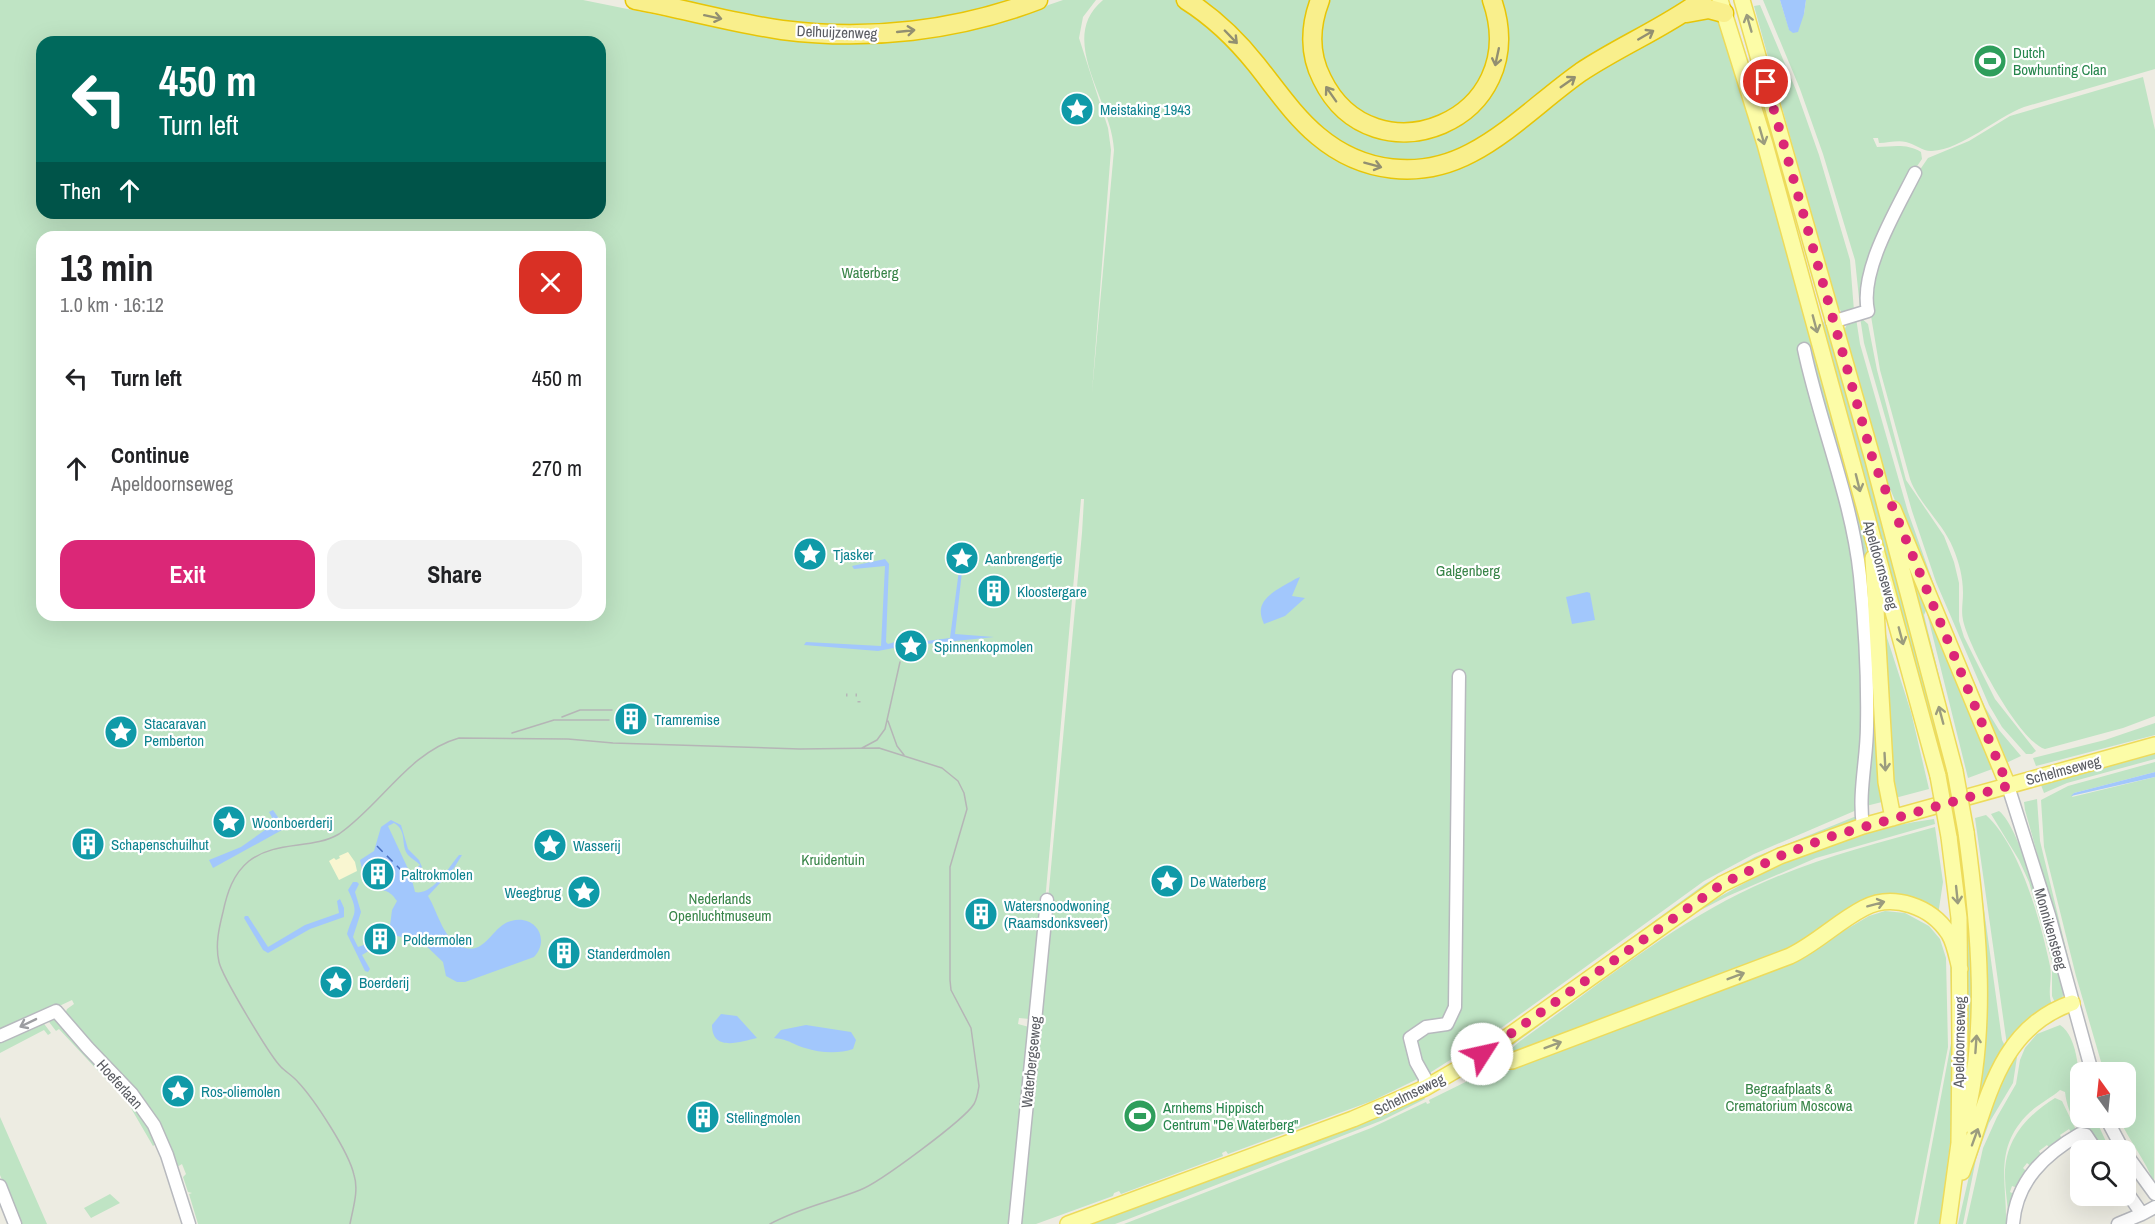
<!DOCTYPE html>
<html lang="en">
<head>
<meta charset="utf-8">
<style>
	:root { --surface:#fff; --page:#f2f2f2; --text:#202124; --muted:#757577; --accent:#db2777 }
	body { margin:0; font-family:"Archivo Narrow",sans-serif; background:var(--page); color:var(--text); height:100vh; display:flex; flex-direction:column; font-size:22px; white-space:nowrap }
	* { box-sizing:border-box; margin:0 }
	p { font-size:20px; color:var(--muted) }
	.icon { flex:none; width:33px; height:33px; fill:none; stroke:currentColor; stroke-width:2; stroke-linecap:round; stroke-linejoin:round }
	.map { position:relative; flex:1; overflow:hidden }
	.side { position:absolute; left:36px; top:231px; width:570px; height:390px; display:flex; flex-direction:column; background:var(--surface); border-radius:18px; box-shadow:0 6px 24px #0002 }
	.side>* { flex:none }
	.banner { position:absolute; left:36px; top:36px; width:570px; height:183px; border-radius:18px; box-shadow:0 6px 24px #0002; background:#00695c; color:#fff; overflow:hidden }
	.needle { width:39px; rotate:345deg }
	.buttons { position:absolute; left:2070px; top:1062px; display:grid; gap:12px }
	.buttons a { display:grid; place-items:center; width:66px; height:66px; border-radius:12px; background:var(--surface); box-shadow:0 6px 24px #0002; font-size:30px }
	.pin { position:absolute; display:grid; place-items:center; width:51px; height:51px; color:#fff; margin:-26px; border:3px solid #fff; border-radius:50%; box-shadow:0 2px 6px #0007 }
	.me { position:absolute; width:66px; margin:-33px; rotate:55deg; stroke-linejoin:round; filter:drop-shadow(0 0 4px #0008) }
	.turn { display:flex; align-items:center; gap:21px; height:126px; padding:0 24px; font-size:27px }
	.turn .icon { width:78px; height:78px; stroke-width:2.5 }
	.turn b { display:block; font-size:42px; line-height:51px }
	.then { display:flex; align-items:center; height:57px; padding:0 24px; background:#0003; gap:12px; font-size:22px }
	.round { display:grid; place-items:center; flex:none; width:63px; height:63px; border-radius:18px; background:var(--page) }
	.overview { display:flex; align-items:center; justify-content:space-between; height:102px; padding:0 24px }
	h1 { font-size:36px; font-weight:700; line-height:45px }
	.button { display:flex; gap:12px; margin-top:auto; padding:12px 24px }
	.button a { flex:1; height:69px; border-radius:18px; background:var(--accent); color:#fff; font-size:24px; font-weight:700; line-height:69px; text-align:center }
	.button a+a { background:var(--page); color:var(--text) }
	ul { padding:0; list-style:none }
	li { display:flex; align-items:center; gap:18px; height:90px; padding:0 24px }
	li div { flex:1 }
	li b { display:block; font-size:22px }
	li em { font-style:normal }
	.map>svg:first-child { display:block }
</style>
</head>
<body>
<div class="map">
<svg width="2155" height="1224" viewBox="0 0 2155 1224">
	<rect width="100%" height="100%" fill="#edece2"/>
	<path fill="#bfe4c4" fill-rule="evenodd" d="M0,0h583l168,34 59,8 35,1 47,-1 56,-8 54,-13 61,-21h33l-13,17 -4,21 29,90 3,22 -19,242 22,-242c-2,-50 -58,-111 -11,-150h73l41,30 95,108 110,36 166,-99 109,-58 4,-1 18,5 19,50 98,351c9,49 26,97 34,147l12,233 -16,4 -112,48 -50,27 -200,145 -76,48 -56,27 -144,53 -2,-3 -4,2 1,3 -102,38 -2,-3 -5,2 -1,3 -77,28h-18l64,-691 2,-34h-3l-42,470 -9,50 -11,-1 -1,6 11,3 -17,197h-814l-9,-30 3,-1 -4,-1 -5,-15 3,-3 -4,-10 -5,3 -6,-13 -106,-140 2,-5 7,-5 -2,-4 -72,34zM42,42h558v171h-558zM42,237h558v378h-558z
		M661,0h360l-103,24 -107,3z
		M1195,0h120l3,84 78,52 92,-43 9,-93h196l-78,41 -138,102 -44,19h-53l-56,-28z
		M1327,0h159l6,54 -19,41 -46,29h-38l-43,-21 -24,-39 -2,-46z
		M1763,0h17l9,29 15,-15 2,-14h349v69l-131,38c-29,11 -61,42 -92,44 -8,1 -17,-7 -26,-9 -9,-2 -18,1 -27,1l-1,-5h-5l4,9c15,0 29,-4 44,5l1,7 -9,13 -50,134 -3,2 -5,-48 -32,-106 -23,-65z
		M1760,5l36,85 23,65 31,105 4,51 -12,1 -5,-5 -83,-301z
		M2143,77l12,53v586l-32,12 -78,21c-25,-6 -77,-103 -82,-129 -2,-9 0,-18 0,-27 0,-16 -4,-31 -10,-45 -10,-25 -34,-44 -43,-69l-30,-109 -11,-66 15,-67 33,-63 11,-16 41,-17 41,-25z
		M1860,317l8,7 9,46 29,110 38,56 10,26 5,21v38l5,16 31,62 41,52 -4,3h-6l-24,-27 -13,-22 -53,-123 -24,-71 -48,-168z
		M1856,318l4,26 48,168 31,87 -2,2 -51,-122 -42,-149 4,-7z
		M1823,321l11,24 106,384 11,53 -6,2 -126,-462z
		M1889,509l39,97 -4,9 38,154z
		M1941,606l44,101 14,23 22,26 -17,8z
		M1930,609l65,159 -27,10 -41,-165z
		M1882,622l29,90 18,77 -34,9z
		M2155,723v12l-119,31 -3,-8 72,-18z
		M2155,753v6l-88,24 -23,10 -3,-8 5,-2z
		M2155,762v10l-81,21 -2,4 83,-20 -1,407c-8,-24 -25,-43 -35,-66h7v-46h-22l-28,-96 -32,-129 -3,-47 27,-14z
		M2037,799l3,42 42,174 -57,-205 -1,-8z
		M1999,811c24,18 55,145 65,179l-2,10 -6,5 -4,-9v-34l-23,-80 -10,-22 -28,-46z
		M1986,815c34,31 55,107 64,151 3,14 -4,27 3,41l-46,38 -32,-227z
		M1854,817h2v4l-74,27 -288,192 -46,27 50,-32 207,-151 50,-27z
		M1934,819l1,5 -119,34 -88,38 -33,17 -46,31 -151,112 3,-8c136,-96 261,-206 433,-229z
		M1935,827l8,55 -5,33 -41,-17 -87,44 -307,114 17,-15c75,-53 149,-115 233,-154 58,-27 121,-43 182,-60z
		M1973,830l29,210 4,8 -34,87z
		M1961,835c8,79 17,159 5,239l1,-104 -13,-134z
		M1885,911l20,2 24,13 11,13 6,19 2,89 -34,177h-790l247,-96 55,-26 1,2 3,-1 -1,-3 69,-34 342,-133 29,-17z
		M1952,951l2,160 -14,113h-23l35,-186 -2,-80z
		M46,1018h12l83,93 16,32 -4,3 -25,-43 -69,-74 -3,2z
		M42,1021l9,12 -3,2 -4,-5 -44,23v-14z
		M2060,1025c22,14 20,70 20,93h15l15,32h-10c-19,-18 -32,-32 -35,-58l-5,-2c-10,9 -24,15 -34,26 -32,34 -19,67 -20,108h-40l17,-76 14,-31 19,-33 4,-24 5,-12 12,-14z
		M2012,1052l5,5 -4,26 -24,40 -13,36 -13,65h-5l18,-78z
		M1424,1096l1,3 -42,21 -257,100 -11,4h-33z
		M2055,1098l7,3 15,31 -4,3 -4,-6 -9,6 3,6 -12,9 -4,-5 -8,6 3,5 -10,11 -5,-4 -4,5 4,4 -9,16 -6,-2 -2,6 6,3 -8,29c1,-16 -3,-31 -3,-47 -1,-36 21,-61 50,-79z
		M0,1117l47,107h-27l-20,-49z
		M110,1194l10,9 -29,15 -7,-10z"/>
	<path fill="#f9f6d1" d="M348,852l7,10 2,9 -18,9 -10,-19 5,-3 2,2 4,-2 -1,-2z"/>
	<path fill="#a2c7fc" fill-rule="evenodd" d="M1780,0h26l-2,14 -6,18 -5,1 -4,-3z
		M964,554l-9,80 39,3 -77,8 1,-3 32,-4 11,-83z
		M885,559l4,5 -3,78 2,2 14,-4 3,2 -1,4 -26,5 -74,-6 2,-3 75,4 4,-80 -31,3 -2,-3z
		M1300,577l-8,19 13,2 -20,18 -21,8c-9,-19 2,-28 19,-38 6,-3 11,-7 17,-9z
		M1587,592l3,1 5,27 -23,4 -6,-27z
		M2155,772v5l-84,19 3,-3z
		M273,810l7,10 6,-3 4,2 1,6 -78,43 -4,-8 32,-13 34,-24 -6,-11z
		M391,820l10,5 7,24 11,11 3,7 -11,9 4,16c17,4 34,-25 44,-37h3l-8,13 -26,28c11,18 15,45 37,52 21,6 28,-23 46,-27 24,-7 40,18 23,36l-69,25h-8l-11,-6 -3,-14 -21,-20 -33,-8 3,-24 5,-9c-15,-24 -28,6 -37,-41l14,-9 7,-24zM394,823c14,8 6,22 14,32 4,4 8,6 12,10l-10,8 -22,-47zM379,862l10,6 2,7 -6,10 -6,2 -10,-4 -3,-8 5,-10z
		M353,882h4l2,2 -4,8 6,20 -8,25 5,10 11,-4 3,6 -10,6 8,14 -2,3 -3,-1 -18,-37c6,-22 13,-19 1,-44z
		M340,899l4,9v9l-34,12 -42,24 -5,-3 -19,-32 1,-2h3l20,31 37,-22 34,-12 -2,-12z
		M721,1014l16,2 20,22c-17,4 -45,14 -45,-13z
		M806,1025l45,7 5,8 -3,9c-14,5 -33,4 -48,-1 -14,-4 -14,-8 -31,-10l7,-8z"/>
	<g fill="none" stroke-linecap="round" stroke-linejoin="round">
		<path stroke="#466dbf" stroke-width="1.5" stroke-dasharray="8 6" stroke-linecap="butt" d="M377,846l35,35"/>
		<defs>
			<path id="minor" d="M1832,322l36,-11c-9,-40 29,-102 47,-138
				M1804,349c16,76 48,150 56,227 5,49 8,100 7,150 0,33 -9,67 -4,100
				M2008,786l41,129 43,157
				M0,1036l56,-25 32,37 44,46 22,31 13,30 22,69
				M1425,1088v-10l-9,-16 -6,-24 16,-11 21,-3 8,-17 4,-331
				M2106,1118l17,32
				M2126,1154l29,40
				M0,1186l15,38
				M2126,1191l16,23 13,-7
				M1015,1224l32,-324
				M2013,1224c3,-43 32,-70 67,-90l6,1 10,15
				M2118,1224l24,-10"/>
			<path id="major" d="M1720,0l45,144 173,632
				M1742,0l131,460 82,311
				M1893,509l115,277
				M1873,558l13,224 7,36
				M1482,1055l16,6h14l278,-105c27,-13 47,-34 74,-48 29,-15 67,-2 85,26 6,10 8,24 11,35
				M1964,1125c25,-93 15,-198 2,-293
				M1962,1172c25,-66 34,-143 110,-169
				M1068,1224l285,-105 72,-31 57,-33 240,-171 58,-28 83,-30 292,-81
				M1948,1224l11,-81 1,-97 -1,-128 -10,-81"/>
			<path id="highway" d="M635,0c49,9 98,23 147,30 86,11 175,1 256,-30
				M1186,0c27,17 50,39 70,64 20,25 38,52 62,72 44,37 102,44 153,17 40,-21 73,-55 110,-81 39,-26 83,-44 121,-72
				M1320,0c-10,26 -11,54 2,79 51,105 212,42 170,-79
				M1687,13l22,-4 15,4"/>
		</defs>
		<use href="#minor" stroke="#b7b9be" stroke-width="15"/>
		<use href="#major" stroke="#eddb5b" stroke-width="18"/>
		<use href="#highway" stroke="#e7c507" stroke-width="21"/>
		<use href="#minor" stroke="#fff" stroke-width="12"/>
		<use href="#major" stroke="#fcfca7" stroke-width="15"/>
		<use href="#highway" stroke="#f9ef8c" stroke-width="18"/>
		<path stroke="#b5b5b6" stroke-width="1.5" d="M562,717l18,-7h32
			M888,721l9,25 7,9
			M512,733l42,-13h55
			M862,748l15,-8 8,-11 15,-67
			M350,1224c3,-16 9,-34 4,-49 -5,-23 -40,-76 -56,-93 -5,-6 -12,-10 -17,-15 -11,-11 -59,-91 -62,-105 -4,-17 0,-34 4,-50 4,-19 10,-38 26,-51 27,-21 63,-11 90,-27 42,-29 70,-82 120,-96l109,1 45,4 187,6 79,-1 63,20 16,13 6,12 3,16 -17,58v113l1,10 20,38 8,58c-1,6 -2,13 -5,18 -10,16 -95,79 -114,86 -30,12 -61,18 -90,34"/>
		<path stroke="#b5b5b6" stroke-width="3" stroke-dasharray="1.5 8" stroke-linecap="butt" d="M846,695h13v14"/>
		<defs>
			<path id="major-bridge" d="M1955,771l11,61
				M1938,776l11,61"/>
		</defs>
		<use href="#major-bridge" stroke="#eddb5b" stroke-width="18" stroke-linecap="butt"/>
		<use href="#major-bridge" stroke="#fcfca7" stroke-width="15"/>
	</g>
	<defs><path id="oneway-shaft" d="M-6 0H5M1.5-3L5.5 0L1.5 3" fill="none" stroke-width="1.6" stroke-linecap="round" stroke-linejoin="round" transform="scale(1.5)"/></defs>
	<g stroke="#928f71">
		<use href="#oneway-shaft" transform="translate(713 17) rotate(12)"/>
		<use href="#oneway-shaft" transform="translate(906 31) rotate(-6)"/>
		<use href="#oneway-shaft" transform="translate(1646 35) rotate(-30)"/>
		<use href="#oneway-shaft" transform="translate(1231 37) rotate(46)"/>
		<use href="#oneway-shaft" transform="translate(1497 57) rotate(102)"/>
		<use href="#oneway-shaft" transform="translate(1568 82) rotate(-35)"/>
		<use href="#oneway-shaft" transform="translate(1331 94) rotate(-125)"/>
		<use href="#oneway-shaft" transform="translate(1373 165) rotate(15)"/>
	</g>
	<g stroke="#9b9c7e">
		<use href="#oneway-shaft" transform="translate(1749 23) rotate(-106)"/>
		<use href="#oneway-shaft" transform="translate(1762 136) rotate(74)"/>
		<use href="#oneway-shaft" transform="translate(1815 324) rotate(75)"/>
		<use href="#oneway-shaft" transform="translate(1858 483) rotate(76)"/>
		<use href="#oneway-shaft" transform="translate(1901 636) rotate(75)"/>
		<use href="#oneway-shaft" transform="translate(1941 715) rotate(-105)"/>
		<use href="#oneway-shaft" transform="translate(1885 762) rotate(87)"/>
		<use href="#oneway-shaft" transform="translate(1957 895) rotate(84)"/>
		<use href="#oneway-shaft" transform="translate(1876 904) rotate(-15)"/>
		<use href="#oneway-shaft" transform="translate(1736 976) rotate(-21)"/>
		<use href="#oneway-shaft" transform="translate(1976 1044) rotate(-86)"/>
		<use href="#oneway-shaft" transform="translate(1553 1045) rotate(-21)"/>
		<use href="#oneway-shaft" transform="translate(1975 1137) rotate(-70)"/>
	</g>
	<use stroke="#9c9da1" href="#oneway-shaft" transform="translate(28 1023) rotate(154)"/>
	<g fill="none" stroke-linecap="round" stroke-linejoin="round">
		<path stroke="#db2777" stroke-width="10" stroke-dasharray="0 18" d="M1482,1054l240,-170 58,-28 49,-19 179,-51 -135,-326 -107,-378"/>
	</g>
	<defs>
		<symbol id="stadium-disc" viewBox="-11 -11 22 22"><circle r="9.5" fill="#2e9e5b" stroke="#fff"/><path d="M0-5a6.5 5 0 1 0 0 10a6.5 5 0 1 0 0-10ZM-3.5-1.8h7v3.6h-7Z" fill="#fff"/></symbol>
		<symbol id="sight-disc" viewBox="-11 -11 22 22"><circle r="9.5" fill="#0f9aa8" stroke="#fff"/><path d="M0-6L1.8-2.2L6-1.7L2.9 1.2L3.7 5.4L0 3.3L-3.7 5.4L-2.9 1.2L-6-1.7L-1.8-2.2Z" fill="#fff"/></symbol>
		<symbol id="building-disc" viewBox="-11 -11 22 22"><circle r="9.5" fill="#0f9aa8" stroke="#fff"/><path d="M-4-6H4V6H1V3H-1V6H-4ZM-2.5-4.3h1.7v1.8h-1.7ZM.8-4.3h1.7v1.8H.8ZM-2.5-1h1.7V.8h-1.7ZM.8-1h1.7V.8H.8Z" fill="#fff"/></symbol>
	</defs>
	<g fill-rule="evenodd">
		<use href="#stadium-disc" x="1971" y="42" width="38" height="38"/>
		<use href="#sight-disc" x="1058" y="90" width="38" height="38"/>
		<use href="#sight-disc" x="791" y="535" width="38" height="38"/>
		<use href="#sight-disc" x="943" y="539" width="38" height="38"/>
		<use href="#building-disc" x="975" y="572" width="38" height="38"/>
		<use href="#sight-disc" x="892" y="627" width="38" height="38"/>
		<use href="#building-disc" x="612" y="700" width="38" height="38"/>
		<use href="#sight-disc" x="102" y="713" width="38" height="38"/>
		<use href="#sight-disc" x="210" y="803" width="38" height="38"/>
		<use href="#building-disc" x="69" y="825" width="38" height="38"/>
		<use href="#sight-disc" x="531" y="826" width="38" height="38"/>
		<use href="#building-disc" x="359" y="855" width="38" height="38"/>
		<use href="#sight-disc" x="1148" y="862" width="38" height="38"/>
		<use href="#sight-disc" x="565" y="873" width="38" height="38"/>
		<use href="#building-disc" x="962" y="895" width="38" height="38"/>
		<use href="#building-disc" x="361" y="920" width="38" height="38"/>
		<use href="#building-disc" x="545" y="934" width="38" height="38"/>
		<use href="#sight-disc" x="317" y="963" width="38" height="38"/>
		<use href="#sight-disc" x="159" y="1072" width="38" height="38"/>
		<use href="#stadium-disc" x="1121" y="1097" width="38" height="38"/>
		<use href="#building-disc" x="684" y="1098" width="38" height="38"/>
	</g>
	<g text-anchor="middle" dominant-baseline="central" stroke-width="4.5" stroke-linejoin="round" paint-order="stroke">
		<g font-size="15" fill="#5a5c62" stroke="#fff">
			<text transform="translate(837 32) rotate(2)">Delhuijzenweg</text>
			<text transform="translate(1881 565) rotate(74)">Apeldoornseweg</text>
			<text transform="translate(2063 770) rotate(-15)">Schelmseweg</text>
			<text transform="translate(2051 929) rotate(74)">Monnikensteeg</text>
			<text transform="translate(1959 1042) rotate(-89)">Apeldoornseweg</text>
			<text transform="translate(1031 1062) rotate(-84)">Waterbergseweg</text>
			<text transform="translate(120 1084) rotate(48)">Hoeferlaan</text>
			<text transform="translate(1409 1094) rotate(-26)">Schelmseweg</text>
		</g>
		<g font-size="15" fill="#27864d" stroke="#fff" text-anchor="start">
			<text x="2013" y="52">Dutch<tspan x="2013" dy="17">Bowhunting Clan</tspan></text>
			<text x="1163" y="1107">Arnhems Hippisch<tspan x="1163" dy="17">Centrum "De Waterberg"</tspan></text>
		</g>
		<g font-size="15" fill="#0d838f" stroke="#fff" text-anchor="start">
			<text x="1100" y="109">Meistaking 1943</text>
			<text x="833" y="554">Tjasker</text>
			<text x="985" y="558">Aanbrengertje</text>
			<text x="1017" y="591">Kloostergare</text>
			<text x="934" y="646">Spinnenkopmolen</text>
			<text x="654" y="719">Tramremise</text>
			<text x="144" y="723">Stacaravan<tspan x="144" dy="17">Pemberton</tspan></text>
			<text x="252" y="822">Woonboerderij</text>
			<text x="111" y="844">Schapenschuilhut</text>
			<text x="573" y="845">Wasserij</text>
			<text x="401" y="874">Paltrokmolen</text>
			<text x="1190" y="881">De Waterberg</text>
			<text x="561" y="892" text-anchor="end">Weegbrug</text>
			<text x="1004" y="905">Watersnoodwoning<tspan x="1004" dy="17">(Raamsdonksveer)</tspan></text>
			<text x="403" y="939">Poldermolen</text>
			<text x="587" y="953">Standerdmolen</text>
			<text x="359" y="982">Boerderij</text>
			<text x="201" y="1091">Ros-oliemolen</text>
			<text x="726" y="1117">Stellingmolen</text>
		</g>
		<g font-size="15" fill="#378447" stroke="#fff">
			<text x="870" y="272">Waterberg</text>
			<text x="1468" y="570">Galgenberg</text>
			<text x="833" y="859">Kruidentuin</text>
			<text x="720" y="898">Nederlands<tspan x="720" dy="17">Openluchtmuseum</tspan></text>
			<text x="1789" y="1088">Begraafplaats &amp;<tspan x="1789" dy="17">Crematorium Moscowa</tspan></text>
		</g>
	</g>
</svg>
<div class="buttons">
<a><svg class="needle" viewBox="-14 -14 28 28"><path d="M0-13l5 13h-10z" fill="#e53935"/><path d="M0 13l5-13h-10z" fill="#757577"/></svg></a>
<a><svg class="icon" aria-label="search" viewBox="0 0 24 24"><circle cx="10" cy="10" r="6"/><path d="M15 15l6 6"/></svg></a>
</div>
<div class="pin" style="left:1766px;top:82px;background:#d93025"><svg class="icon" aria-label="arrive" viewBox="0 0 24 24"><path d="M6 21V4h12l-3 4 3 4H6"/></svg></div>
<svg class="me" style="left:1482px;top:1054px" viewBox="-20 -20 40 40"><circle r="19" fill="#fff"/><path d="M0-13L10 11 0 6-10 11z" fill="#db2777"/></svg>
<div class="banner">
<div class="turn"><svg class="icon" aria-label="left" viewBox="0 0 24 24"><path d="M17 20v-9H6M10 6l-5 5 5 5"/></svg><div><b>450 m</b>Turn left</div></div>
<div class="then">Then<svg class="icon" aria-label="ahead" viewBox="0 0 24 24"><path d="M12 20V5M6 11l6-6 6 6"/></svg></div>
</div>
<section class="side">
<div class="overview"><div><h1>13 min</h1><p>1.0 km · 16:12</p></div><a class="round" style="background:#d93025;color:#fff"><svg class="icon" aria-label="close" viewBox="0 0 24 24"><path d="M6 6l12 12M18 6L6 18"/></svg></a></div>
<ul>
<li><svg class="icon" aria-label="left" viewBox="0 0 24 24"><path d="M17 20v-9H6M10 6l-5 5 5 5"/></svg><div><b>Turn left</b></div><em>450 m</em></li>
<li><svg class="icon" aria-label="ahead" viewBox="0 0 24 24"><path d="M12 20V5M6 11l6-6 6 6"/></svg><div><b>Continue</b><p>Apeldoornseweg</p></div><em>270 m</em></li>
</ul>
<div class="button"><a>Exit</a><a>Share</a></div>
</section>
</div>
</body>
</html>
